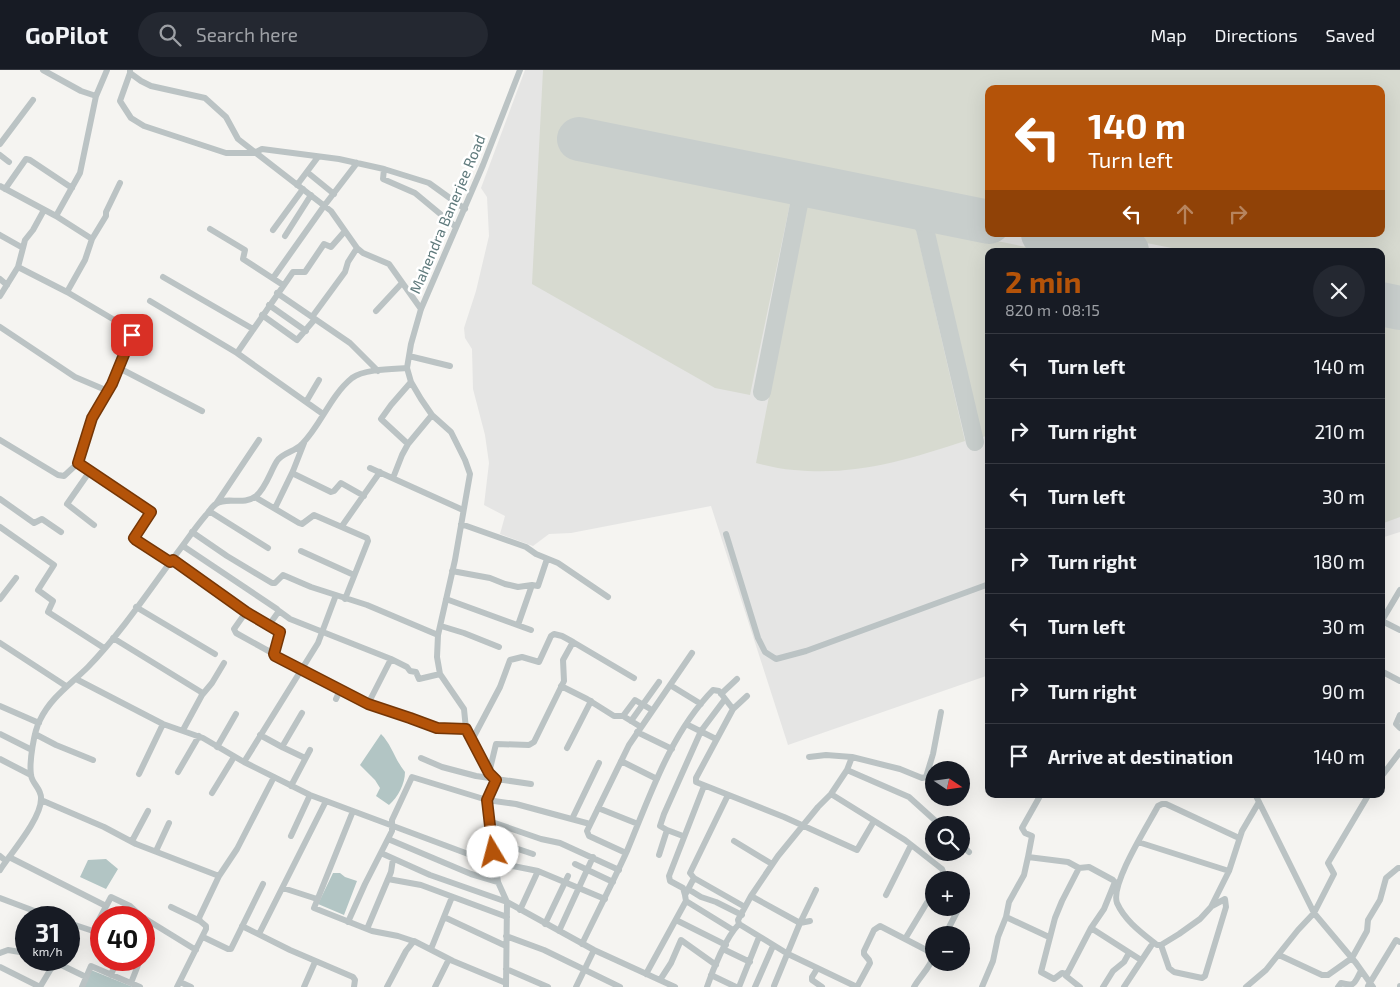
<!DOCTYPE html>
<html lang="en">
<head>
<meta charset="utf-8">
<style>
	:root { --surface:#171b24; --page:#242831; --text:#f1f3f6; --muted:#9ea1a6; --line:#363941; --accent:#b45309 }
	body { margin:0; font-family:"Exo 2",sans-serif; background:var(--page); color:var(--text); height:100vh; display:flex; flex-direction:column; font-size:19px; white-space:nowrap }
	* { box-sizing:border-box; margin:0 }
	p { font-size:16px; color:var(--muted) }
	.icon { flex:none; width:28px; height:28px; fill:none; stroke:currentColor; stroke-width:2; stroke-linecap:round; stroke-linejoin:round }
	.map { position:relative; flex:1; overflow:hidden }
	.side { position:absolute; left:985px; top:178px; width:400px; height:550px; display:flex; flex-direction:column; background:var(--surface); border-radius:10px; box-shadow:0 5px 20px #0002 }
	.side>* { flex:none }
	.banner { position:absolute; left:985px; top:15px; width:400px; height:152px; border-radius:10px; box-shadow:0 5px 20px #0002; background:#b45309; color:#fff; overflow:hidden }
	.needle { width:32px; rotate:103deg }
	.fabs { position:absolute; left:925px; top:691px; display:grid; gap:10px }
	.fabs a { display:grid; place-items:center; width:45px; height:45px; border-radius:50%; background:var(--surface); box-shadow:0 5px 20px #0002; font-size:25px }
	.speed { position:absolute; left:15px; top:836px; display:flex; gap:10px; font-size:25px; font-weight:700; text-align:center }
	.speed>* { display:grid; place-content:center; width:65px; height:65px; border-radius:50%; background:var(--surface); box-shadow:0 5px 20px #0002; line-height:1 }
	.speed small { font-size:12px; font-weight:400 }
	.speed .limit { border:8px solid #d22; background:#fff; color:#111 }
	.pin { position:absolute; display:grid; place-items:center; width:42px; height:42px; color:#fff; margin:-21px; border-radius:10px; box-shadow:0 2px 8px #0006 }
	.me { position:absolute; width:55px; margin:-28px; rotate:352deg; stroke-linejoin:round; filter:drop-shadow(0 0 4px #0008) }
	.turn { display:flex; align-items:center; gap:18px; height:105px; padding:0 20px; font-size:22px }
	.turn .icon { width:65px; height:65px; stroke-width:2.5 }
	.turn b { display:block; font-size:35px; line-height:42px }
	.lanes { display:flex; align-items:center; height:48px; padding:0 20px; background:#0003; justify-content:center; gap:25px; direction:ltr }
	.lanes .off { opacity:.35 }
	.round { display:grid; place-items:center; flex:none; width:52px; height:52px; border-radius:26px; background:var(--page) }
	.summary { display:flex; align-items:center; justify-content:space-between; height:85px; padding:0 20px }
	h1 { font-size:30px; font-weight:700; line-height:38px; color:var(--accent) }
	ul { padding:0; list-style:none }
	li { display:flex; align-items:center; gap:15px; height:65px; padding:0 20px; border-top:1px solid var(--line) }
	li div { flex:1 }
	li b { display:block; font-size:19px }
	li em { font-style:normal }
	header { display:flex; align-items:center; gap:30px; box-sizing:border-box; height:70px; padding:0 25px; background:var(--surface); border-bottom:1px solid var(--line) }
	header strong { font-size:24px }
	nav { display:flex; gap:28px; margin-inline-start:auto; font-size:18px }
	.search { width:350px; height:45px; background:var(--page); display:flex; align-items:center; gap:12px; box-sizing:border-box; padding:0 18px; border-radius:28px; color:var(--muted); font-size:19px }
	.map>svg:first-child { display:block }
</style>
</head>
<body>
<header>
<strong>GoPilot</strong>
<div class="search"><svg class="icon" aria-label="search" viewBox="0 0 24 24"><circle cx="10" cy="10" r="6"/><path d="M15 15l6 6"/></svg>Search here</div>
<nav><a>Map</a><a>Directions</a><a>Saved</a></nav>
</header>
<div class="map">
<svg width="1400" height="917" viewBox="0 0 1400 917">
	<rect width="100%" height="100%" fill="#f5f4f1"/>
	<path fill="#e5e5e4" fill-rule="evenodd" d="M525,0h875v462l-19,6v-287h-392v424l-201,70 -77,-239 -140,27 -22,1 -16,12 -33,-12 5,-18 -21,-11 5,-42 -4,-28 -12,-46 -1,-40 -7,-11 -1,-10 12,-37 13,-55 -2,-39 -6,-9zM989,19h392v145h-392z"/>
	<path fill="#d7dad0" d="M543,0h857v224l-19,-4v-39h-194l-86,-17h280v-145h-392v122l-409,-82 -5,27 216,43 -41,196 -35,-7 -183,-104z
		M807,132l108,22 50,217c-58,19 -109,35 -171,29 -13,-1 -26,-4 -38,-7z
		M933,158l113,23h-57v184l-9,3z
		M1381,249l19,4v194l-19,7z"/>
	<path fill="#b2c5c4" d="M381,664c11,11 14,26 24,38 0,12 -7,25 -16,33l-13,-9 4,-8 -5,-8 -15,-15z
		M106,789l12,10 -12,20 -26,-12 8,-17z
		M333,803h7l5,4 12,4 -13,34 -26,-11z
		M91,900l42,17h-50z"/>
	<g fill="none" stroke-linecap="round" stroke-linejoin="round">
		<path stroke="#c8cecc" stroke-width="18" d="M907,136l11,8 7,15
			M937,142l-11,14 -1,3 50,213
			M762,322l41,-208"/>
		<path stroke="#c8cecc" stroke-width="44" d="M579,69l410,83
			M1043,164l84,17
			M1381,234l19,4"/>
		<path stroke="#bbc3c4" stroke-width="6" d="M43,0l38,21 15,5
			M130,1v2l11,8 10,5 54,12 21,19 12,22 93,72 26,37 6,5 26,11 32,45
			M130,3l-10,28 11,17 13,8 82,27h28l8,-4 77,10 45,10 45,14 36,26
			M0,74l33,-44
			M0,85l9,7
			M384,99l-1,10 32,14 41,34
			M307,102l27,22
			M297,115l21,-28
			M0,116l56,30
			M5,119l21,-30 4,1 42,28
			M210,159l35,21 -2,9 40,26
			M273,160l30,-41
			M0,165l23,13 2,-8 8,-10 11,-20
			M285,166l26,-41
			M92,169l14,-23v-4l14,-29
			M18,197l5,-19
			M163,207l90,52
			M273,208l51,-72 33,-43
			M0,209l7,6
			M67,222l18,-32 7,-21 -36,-23 24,-43 16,-77 11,-26
			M277,223l73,50 28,28
			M0,226l18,-29 49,25 66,39 -14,37 -26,50 -15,45 73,49 -17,25 37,24
			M150,231l87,52 86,61
			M269,235l37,26
			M376,241l26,-28
			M262,245l35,25 18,-21
			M312,247l33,-45 3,-10 9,-14
			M0,257l75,50 33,14
			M237,283l56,-81h12l19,-28 7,3 14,-16
			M409,286l41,10
			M119,298l83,43
			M306,332l13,-22
			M0,370l58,35 6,1 14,-13
			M408,374l-27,-25 10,-14 20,-23
			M370,398l93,42
			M90,401l-23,33 27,21
			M292,403l39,19 3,-1 7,-8 23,13
			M393,408l9,-23 6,-11 24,-29
			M255,427l44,26 3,1 12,-9 53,23 1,3 -23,58
			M0,429l34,24 8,-4 19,13
			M216,434l43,-64
			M275,438l18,-37 11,-28
			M209,441l59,37
			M461,454l65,23 10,7 22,9 50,34
			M342,456l38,-54
			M0,457l54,38 -16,25 15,11 -5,11 56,36
			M192,462l35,24 45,27h3l8,-8 28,12 56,18 71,30
			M726,464l32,104 7,14 11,7 30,-8 183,-67
			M183,476l94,63 2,2 -10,14
			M301,481l53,24
			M173,490l73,52 34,20 -6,22 1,2 27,15 66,33 42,14 27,10 29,1
			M452,501l38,7 15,6 13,3 14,-2 6,1 9,-27
			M0,529l16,-21
			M446,529l85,31
			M136,537l79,47
			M279,541l11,8 101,40 -23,45
			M246,542l-12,17 2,4 38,21
			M1382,551l18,9
			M1381,552l19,-32
			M518,555l14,-40
			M441,556l23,7 35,14
			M113,568l88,54 1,3 -19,35
			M573,572l61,36
			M0,573l66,43
			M391,589l16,8 3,4 6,1 3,7 21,-5
			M1381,601l19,10
			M76,609l87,45 40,14 41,24 66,33 185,69
			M670,615l31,19
			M561,616l26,13 27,17h9l18,11
			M721,624l16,-15
			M202,625l10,-12 12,-20
			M747,626l-14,13 -37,69v4l88,35 73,33 17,-29
			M336,629l4,-9
			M0,636l39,17
			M302,643l-20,34 23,11
			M1400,645l-4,9 4,4
			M623,646l12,-16 17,10
			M631,651l28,-39
			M686,654l30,15
			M637,662l35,17
			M0,664l32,16
			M35,664l21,11 37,15
			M260,665l22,12
			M472,670l28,-53 10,-27 12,-3 17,5 12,-26 3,-2 8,2 11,6 -10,18 1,21 -30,61 -5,3 -33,-1 -7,29
			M217,677l19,-33
			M567,678l24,-47
			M809,687l17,-2 26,2
			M421,688l21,9 34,9 55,8
			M0,689l31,16
			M621,691l36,18
			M244,692l74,-119 18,-48
			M847,700l62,27 31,28
			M178,702l21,-36
			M139,704l24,-50
			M1381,707l19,-25
			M291,716l19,-36
			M212,723l22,-36
			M831,724l16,-24 5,-13 48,12 22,9 4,-1 7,-23 8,-42
			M1255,724l59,119 42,50 17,24
			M728,725l-38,78 4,5 51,29
			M41,730l63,27 32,17 83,32
			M598,738l40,16
			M353,741l-39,97 58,23 26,5 15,5
			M572,749l27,-56
			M489,751l52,18 19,4 59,27
			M667,760l16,6
			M291,766l19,-41
			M1239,768l-73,-34h-4l-4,2c-10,19 -48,78 -41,97 8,18 25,30 40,42h4l18,-11 21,-15 11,-12 18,-36 13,-40 17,-29
			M388,769l83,35 27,8
			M491,770l42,14
			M132,771l16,-30
			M734,771l38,23
			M1138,772l91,29
			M961,775l8,7
			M156,781l13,-28
			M381,783l49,22 77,27 87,48 81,37
			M626,783l-37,-17 -2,-5 42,-86 63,-92
			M659,785l8,-25 -7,-4 4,-12 37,-83 24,-32
			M0,786l6,5
			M9,787l97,49
			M1028,787l4,-21 -7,-3 -3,-5 18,-32
			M575,794l38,18
			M497,798l16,-2 25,5 67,28
			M0,800c11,-17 41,-51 41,-71 1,-10 -9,-15 -10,-24 -2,-13 3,-44 9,-55 11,-23 31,-36 48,-53 32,-33 59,-73 86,-110 11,-14 20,-28 32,-42 3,-3 6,-9 10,-11 10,-8 28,2 40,-8 10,-8 14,-24 21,-35 6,-9 18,-9 25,-17 19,-19 28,-48 50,-66 12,-9 41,-9 55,-10
			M388,809l33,6 86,32
			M961,816l6,5 -6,13
			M283,818l34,11
			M688,819l13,8 15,5 26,13
			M685,825l-2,-7 -13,-7 -1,-5 35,-90
			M886,825l25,-50
			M751,826l49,27 10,-2
			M0,828l53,20
			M686,831l47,29
			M171,837l29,14
			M520,840l18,-39
			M444,847l62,29
			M1006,847l43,20
			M144,848l52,32
			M676,850l50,25
			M348,852l17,-38 27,-53v-11l20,-43 75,23 29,4 74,20
			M69,853l24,8 18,-34 19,9 13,12
			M545,854l23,-48
			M739,854l49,30 69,33
			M242,856l48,24 63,27 2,3 -1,7
			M367,859l24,-57 2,-13
			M93,861l8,5
			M559,861l34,-74
			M259,864l67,-133
			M69,865l5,-10
			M945,865l14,-27
			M506,866l38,14 76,37
			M203,867l25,12h3l32,-65
			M905,869l29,-48
			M582,874c15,-31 31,-62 45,-93 23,-55 43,-117 86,-161l6,1 14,18
			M1161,875l8,23 5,4 28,6 3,-2 21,-69 -1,-8 -13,7
			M431,879l21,-52
			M723,879l27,13
			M0,883l8,-3 18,3
			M1279,885l43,20h6l24,-17 15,-27 1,-11 12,-20 6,-22 12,-10h2
			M55,892l31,15
			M0,897l40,20 15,-25 -3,-2
			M506,899l42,18
			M817,899l-5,8v3l10,7
			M646,904l40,-73 -1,-6 9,-17
			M1066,904l-4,-1 -8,6 -13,-7 14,-54 7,-17 17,-33
			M111,905l6,-15
			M711,905l25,12
			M660,910l11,-17 10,-23 35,25
			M180,912l11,5
			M131,913l9,-23
			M774,916l26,-63 16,-33
			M1368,916l28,-46 4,2
			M82,917l9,-21 49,21
			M177,917l29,-58v-3l-6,-5 -1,-3 20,-42 18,-27 37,-72
			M304,917l11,-25
			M387,917l19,-36 8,-10 39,20 53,22
			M435,917l14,-28
			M506,917l1,-85 -9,-20 -10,-74 -1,-8 9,-20 -7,-7 -23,-44 -2,-20 -24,-35 -3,-17 1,-22 17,-75 15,-86 -5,-14 -14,-28 -19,-17 -11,-16 -10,-17 -4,-14 4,-24 10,-35 62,-144 37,-95
			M576,917l18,-37
			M707,917c6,-18 19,-50 32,-63l-1,-4 13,-24 27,-40 40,-49 13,-13 74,46 37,29 2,5 8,6
			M739,917l20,-50
			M755,917l18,-41
			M857,917l13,-24 -1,-3 -5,-6v-3l10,-21 6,-4 54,28
			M914,917c7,-12 16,-19 20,-32
			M982,917l11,-26 5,-24 8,-20 3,-15 15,-27 4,-18 40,5 11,6 10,-1 24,13 2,2 -11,27 -13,19 50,32
			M1080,917l-14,-11 25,-48
			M1103,917l10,-16 11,-9 5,-9
			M1124,917l27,-41
			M1246,917l20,-17 32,-40 16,-17 20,-39 -6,-11 41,-69
			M1338,917l3,-4c15,4 13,0 20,-12
			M1400,917v-1"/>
	</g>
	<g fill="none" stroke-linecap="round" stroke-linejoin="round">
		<defs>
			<path id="route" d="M132,265l-20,49 -20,34 -14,45 73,49 -17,26 2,2 34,22 3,-2 73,52 34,20 -6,22 1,2 93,48 42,14 27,10 29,1 23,44 7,7 -9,20 6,52"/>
		</defs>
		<use href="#route" stroke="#753606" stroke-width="12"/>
		<use href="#route" stroke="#b45309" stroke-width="9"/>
	</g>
	<g text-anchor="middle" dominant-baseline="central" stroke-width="5" stroke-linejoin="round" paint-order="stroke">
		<g font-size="15" fill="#5f7a7c" stroke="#fff">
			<text transform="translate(447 144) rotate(-67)">Mahendra Banerjee Road</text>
		</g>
	</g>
</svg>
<div class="fabs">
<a><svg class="needle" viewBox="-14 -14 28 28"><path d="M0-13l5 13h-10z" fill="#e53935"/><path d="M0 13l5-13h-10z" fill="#9ea1a6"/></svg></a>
<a><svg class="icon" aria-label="search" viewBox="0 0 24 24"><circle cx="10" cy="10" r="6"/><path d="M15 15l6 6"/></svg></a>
<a>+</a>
<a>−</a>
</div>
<div class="speed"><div>31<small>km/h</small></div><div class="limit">40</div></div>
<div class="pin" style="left:132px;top:265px;background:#d93025"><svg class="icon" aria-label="arrive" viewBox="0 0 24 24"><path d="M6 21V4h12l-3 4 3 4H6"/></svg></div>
<svg class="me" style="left:493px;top:782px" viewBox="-20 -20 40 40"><circle r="19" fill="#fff"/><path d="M0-13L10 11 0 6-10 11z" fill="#b45309"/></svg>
<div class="banner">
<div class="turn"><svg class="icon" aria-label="left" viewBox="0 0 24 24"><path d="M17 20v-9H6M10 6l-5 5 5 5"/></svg><div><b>140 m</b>Turn left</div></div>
<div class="lanes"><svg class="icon" aria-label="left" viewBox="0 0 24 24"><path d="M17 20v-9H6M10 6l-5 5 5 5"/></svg><svg class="icon off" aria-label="ahead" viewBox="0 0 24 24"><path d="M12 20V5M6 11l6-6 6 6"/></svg><svg class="icon off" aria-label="right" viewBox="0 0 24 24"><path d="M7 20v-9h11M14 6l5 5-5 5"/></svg></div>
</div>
<section class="side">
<div class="summary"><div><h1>2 min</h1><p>820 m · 08:15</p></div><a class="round"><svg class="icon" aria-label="close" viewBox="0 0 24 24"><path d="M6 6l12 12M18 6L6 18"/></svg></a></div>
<ul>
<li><svg class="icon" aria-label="left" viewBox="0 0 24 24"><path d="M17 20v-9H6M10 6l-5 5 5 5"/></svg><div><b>Turn left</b></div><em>140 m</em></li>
<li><svg class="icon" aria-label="right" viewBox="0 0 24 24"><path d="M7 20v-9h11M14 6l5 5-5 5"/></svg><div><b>Turn right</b></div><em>210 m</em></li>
<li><svg class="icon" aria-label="left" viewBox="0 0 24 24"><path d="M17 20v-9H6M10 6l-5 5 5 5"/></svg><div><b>Turn left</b></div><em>30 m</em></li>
<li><svg class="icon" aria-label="right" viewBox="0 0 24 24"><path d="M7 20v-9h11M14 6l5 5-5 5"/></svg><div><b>Turn right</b></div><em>180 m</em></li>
<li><svg class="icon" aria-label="left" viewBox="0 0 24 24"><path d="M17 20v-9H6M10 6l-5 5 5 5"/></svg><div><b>Turn left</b></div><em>30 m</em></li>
<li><svg class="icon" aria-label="right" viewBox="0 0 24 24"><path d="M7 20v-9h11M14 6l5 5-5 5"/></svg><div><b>Turn right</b></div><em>90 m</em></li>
<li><svg class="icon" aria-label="arrive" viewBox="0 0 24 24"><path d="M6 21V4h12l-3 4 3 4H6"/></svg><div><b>Arrive at destination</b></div><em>140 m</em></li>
</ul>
</section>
</div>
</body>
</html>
